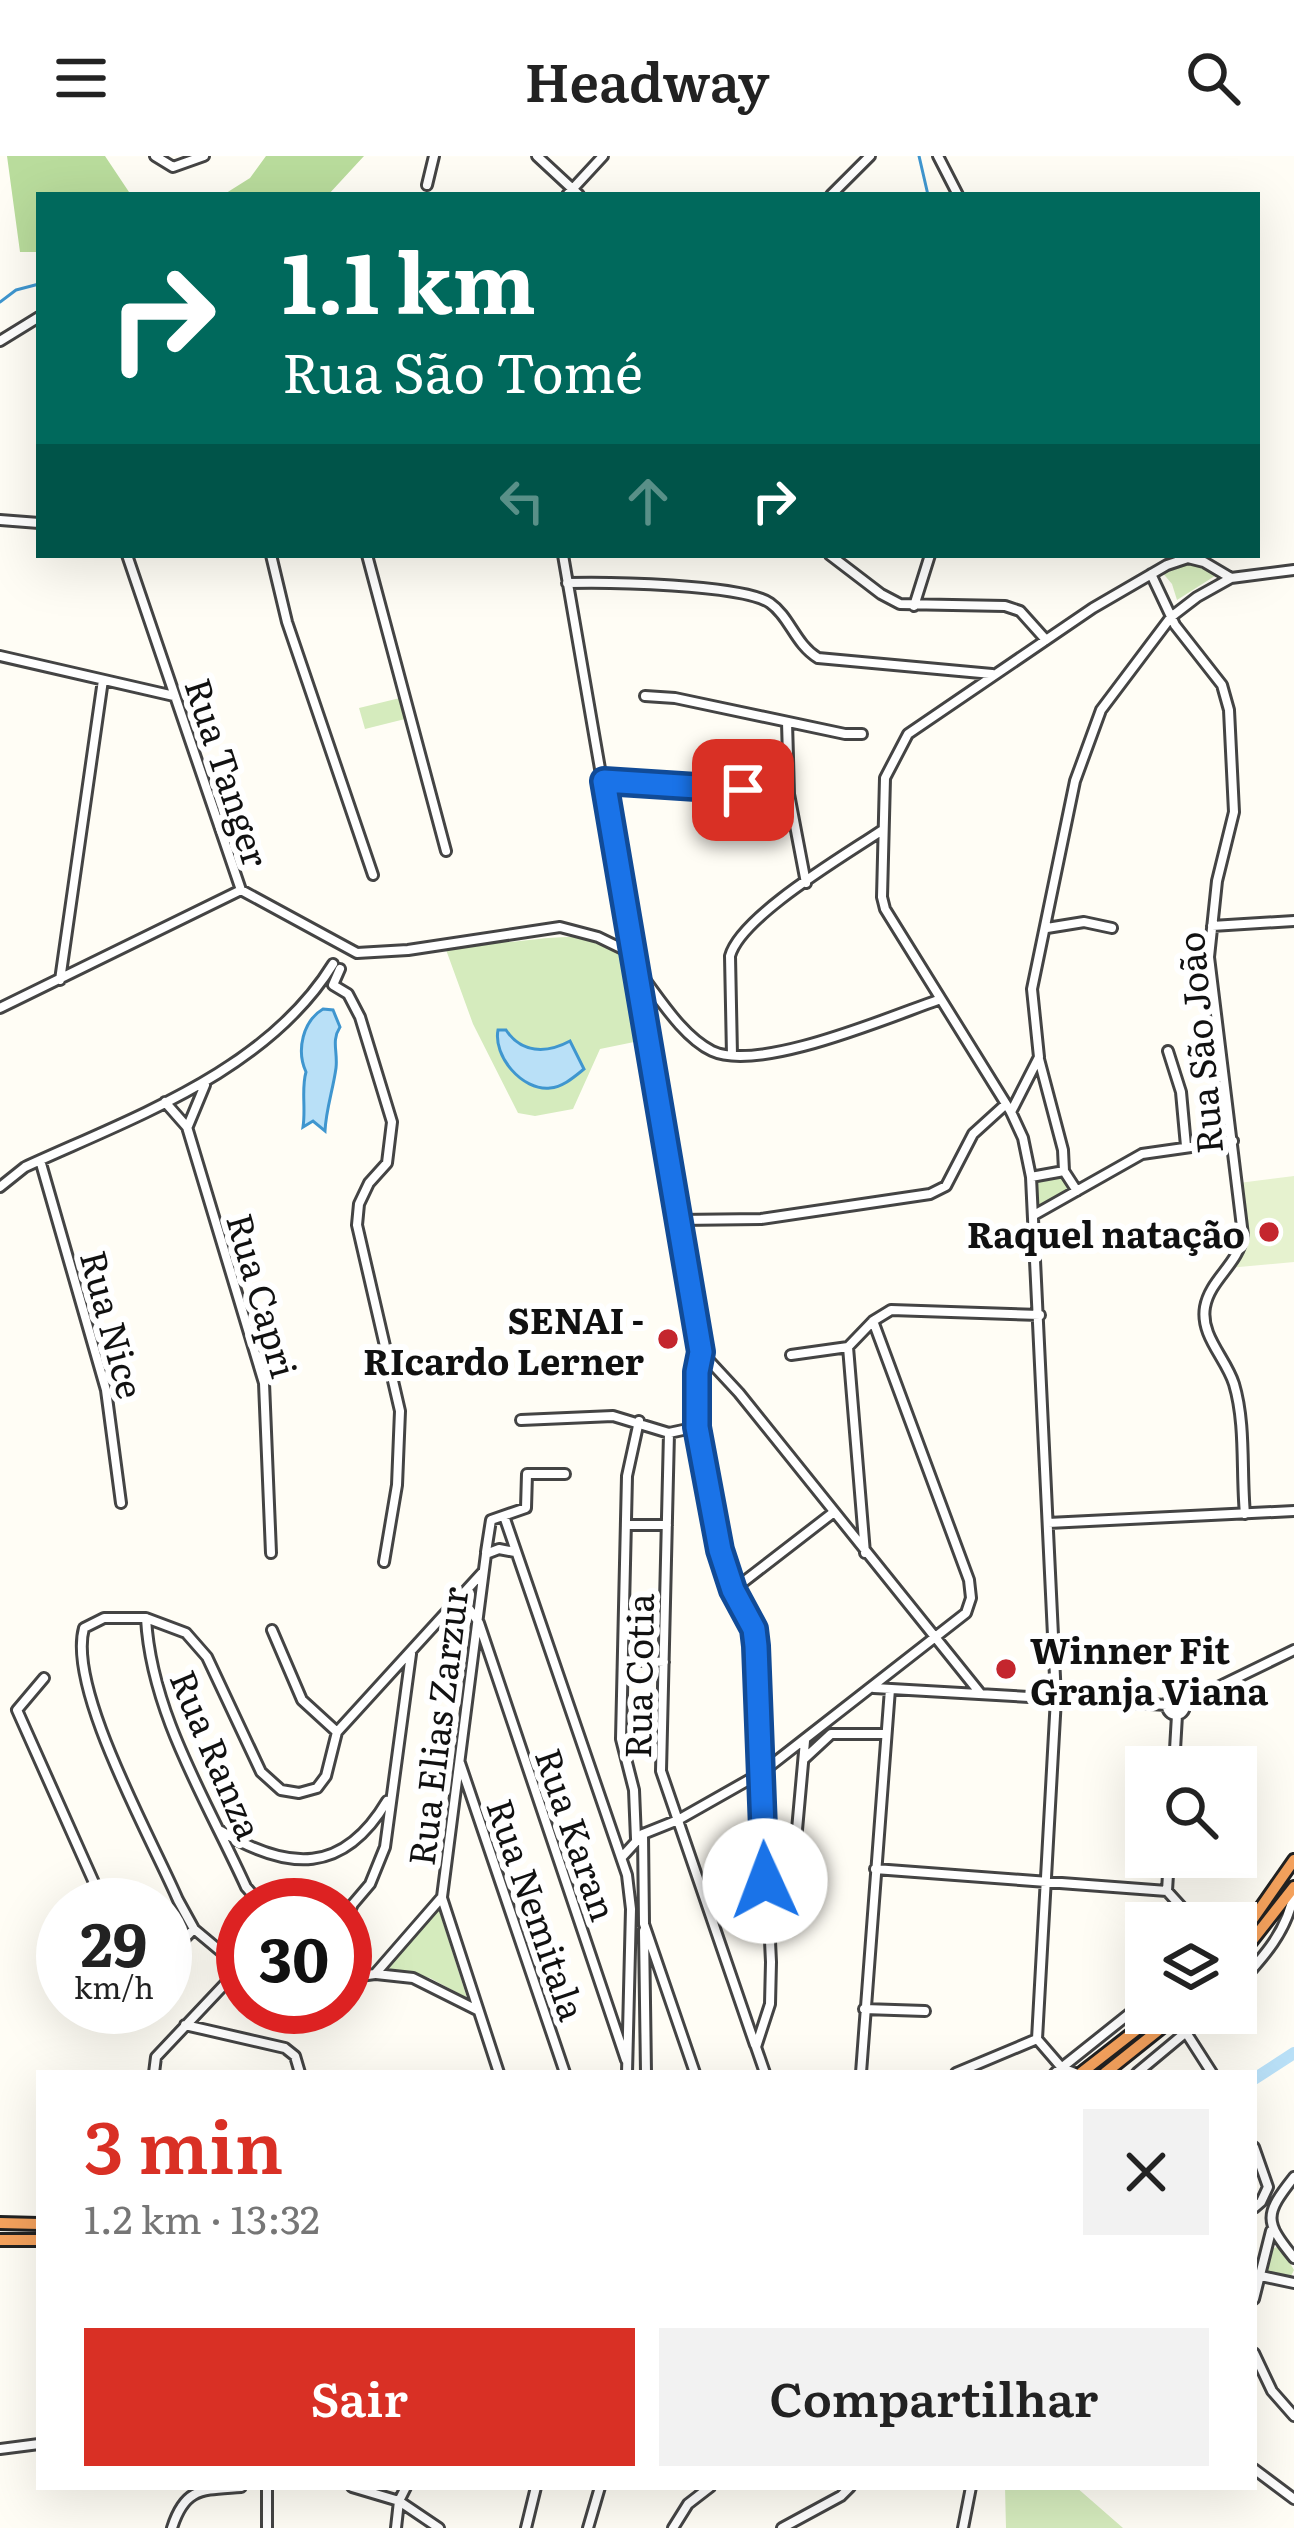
<!DOCTYPE html>
<html lang="pt">
<head>
<meta charset="utf-8">
<style>
	:root { --surface:#fff; --page:#f2f2f2; --text:#222; --muted:#767676; --accent:#d93025 }
	body { margin:0; font-family:Literata,serif; background:var(--page); color:var(--text); height:100vh; display:flex; flex-direction:column; font-size:45px; white-space:nowrap }
	* { box-sizing:border-box; margin:0 }
	p { font-size:39px; color:var(--muted) }
	.icon { flex:none; width:66px; height:66px; fill:none; stroke:currentColor; stroke-width:2; stroke-linecap:round; stroke-linejoin:round }
	.map { position:relative; flex:1; overflow:hidden }
	.details { position:absolute; left:36px; top:1914px; width:1221px; height:420px; display:flex; flex-direction:column; background:var(--surface); border-radius:0px; box-shadow:0 12px 48px #0002 }
	.details>* { flex:none }
	.banner { position:absolute; left:36px; top:36px; width:1224px; height:366px; border-radius:0px; box-shadow:0 12px 48px #0002; background:#00695c; color:#fff; overflow:hidden }
	.controls { position:absolute; left:1125px; top:1590px; display:grid; gap:24px }
	.controls a { display:grid; place-items:center; width:132px; height:132px; border-radius:0px; background:var(--surface); box-shadow:0 12px 48px #0002; font-size:60px }
	.speed { position:absolute; left:36px; top:1722px; display:flex; gap:24px; font-size:60px; font-weight:700; text-align:center }
	.speed>* { display:grid; place-content:center; width:156px; height:156px; border-radius:50%; background:var(--surface); box-shadow:0 12px 48px #0002; line-height:1 }
	.speed small { font-size:30px; font-weight:400 }
	.speed .limit { border:18px solid #d22; background:#fff; color:#111 }
	.pin { position:absolute; display:grid; place-items:center; width:102px; height:102px; color:#fff; margin:-51px; border-radius:24px; box-shadow:0 6px 18px #0006 }
	.me { position:absolute; width:132px; margin:-66px; rotate:358deg; stroke-linejoin:round; filter:drop-shadow(0 0 9px #0008) }
	.turn { display:flex; align-items:center; gap:42px; height:252px; padding:0 48px; font-size:54px }
	.turn .icon { width:156px; height:156px; stroke-width:2.5 }
	.turn b { display:block; font-size:84px; line-height:102px }
	.lanes { display:flex; align-items:center; height:114px; padding:0 48px; background:#0003; justify-content:center; gap:60px; direction:ltr }
	.lanes .off { opacity:.35 }
	.round { display:grid; place-items:center; flex:none; width:126px; height:126px; border-radius:0px; background:var(--page) }
	.overview { display:flex; align-items:center; justify-content:space-between; height:204px; padding:0 48px }
	h1 { font-size:72px; font-weight:600; line-height:90px; color:var(--accent) }
	.primary-button { display:flex; gap:24px; margin-top:auto; padding:24px 48px }
	.primary-button a { flex:1; height:138px; border-radius:0px; background:var(--accent); color:#fff; font-size:48px; font-weight:600; line-height:138px; text-align:center }
	.primary-button a+a { background:var(--page); color:var(--text) }
	header { display:flex; justify-content:space-between; align-items:center; height:156px; padding:0 48px; background:var(--surface); font-size:54px; font-weight:600 }
	.map>svg:first-child { display:block }
</style>
</head>
<body>
<header><svg class="icon" aria-label="menu" viewBox="0 0 24 24"><path d="M4 6h16M4 12h16M4 18h16"/></svg>Headway<svg class="icon" aria-label="search" viewBox="0 0 24 24"><circle cx="10" cy="10" r="6"/><path d="M15 15l6 6"/></svg></header>
<div class="map">
<svg width="1294" height="2372" viewBox="0 0 1294 2372">
	<rect width="100%" height="100%" fill="#fffdf5"/>
	<path fill="#d5ebbd" d="M1180,406l20,1 18,11 -41,26 -5,-16 -11,-13z
		M404,541l5,21 -44,11 -6,-21z
		M505,782l5,4c29,-2 91,-16 110,14 14,21 14,60 19,85l-39,8 -27,60 -38,7 -17,-3 -45,-89 -28,-77z
		M1061,1016l8,20 -32,19 -3,-31z
		M439,1754l28,88 -37,-20 -43,-10z
		M1277,2091l4,1 13,22 -3,6 -8,3 -19,-7 7,-23z
		M1005,2331h71l47,41h-117z"/>
	<path fill="#b9dc9c" d="M7,0h98l26,39h-92v57h-19z
		M266,0h98l-36,39h-105l27,-17z"/>
	<path fill="#e6f2cf" d="M1294,1020v86l-66,6 13,-16 -2,-69z"/>
	<path fill="#b9e0f7" stroke="#3f96cf" stroke-width="3" d="M323,853l10,1 7,17c-9,14 -2,25 -4,41 -3,22 -10,41 -11,63l-12,-10 -10,6c3,-19 -2,-38 3,-55 -10,-22 -3,-51 17,-63z
		M498,874h8c15,23 40,24 64,11l14,28c-10,8 -21,18 -34,19 -28,3 -57,-32 -52,-58z"/>
	<g fill="none" stroke-linecap="round" stroke-linejoin="round">
		<path stroke="#3f96cf" stroke-width="3" d="M919,0l9,39
			M0,146l16,-12 23,-6"/>
		<path stroke="#b9e0f7" stroke-width="12" d="M1254,1923l40,-26"/>
		<defs>
			<path id="minor" d="M155,0l18,11 31,-11
				M537,0l42,39
				M938,0l20,39
				M427,29l7,-29
				M567,39l36,-39
				M831,39l39,-39
				M0,185l39,-24
				M0,364l39,3
				M127,399l114,335
				M271,399l16,67 86,253
				M367,399l79,296
				M563,399l138,797 -4,75 28,138 28,64 3,17 15,316 -1,42 -14,43 9,26
				M830,399l51,39 19,10 105,2 15,5 26,29
				M1151,418l24,51 47,60 7,25 5,102 -17,69 -8,76 34,278c-4,29 -33,44 -38,72 -5,29 21,51 29,77 12,40 7,88 11,130
				M567,427c38,-1 175,1 203,20 20,14 25,41 48,55l174,16
				M914,450l16,-51
				M0,500l174,40
				M645,540l30,2 170,36h17
				M787,566l2,72 17,89
				M604,625l185,13
				M241,734l116,63 51,-3 152,-23 38,10 33,16
				M1212,770l82,-5
				M1047,772l37,-6 28,6
				M636,812c21,26 45,68 76,83 47,22 177,-34 226,-51
				M340,813l-7,16 15,9 12,23 32,105 -5,41 -18,20 -10,21 -2,21 43,186 -3,74 -13,77
				M60,824l43,-300
				M0,852l241,-118
				M1168,895l13,41 5,54
				M732,899l-2,-99c11,-40 114,-100 151,-125
				M1039,903l24,91 1,21
				M165,946l22,25 77,256 7,170
				M1011,956l28,-55 -7,-68 43,-208 26,-71 70,-93 26,-20 34,-19 63,-8
				M188,970l17,-41
				M40,1004l66,230 15,113
				M1031,1021l33,-6 13,20
				M0,1031l25,-20c109,-50 242,-96 308,-203
				M1034,1059l108,-61 91,-13
				M679,1064l82,-1 169,-25 16,-8 27,-52 33,-30
				M701,1196l38,41 241,300
				M791,1199l57,-8
				M521,1264l92,-4 56,17 28,-6
				M669,1277l-8,338 94,274
				M504,1360l123,359 4,34 -4,164
				M1048,1367l246,-12
				M626,1369h41
				M486,1396l5,-32 35,-12 1,-34h38
				M865,1397l-17,-206 25,-26 18,-11 149,5
				M733,1434l101,-78
				M453,1450l17,4 9,13 147,437
				M146,1462c5,95 61,183 100,269l16,18
				M272,1474l30,70 35,32
				M623,1504l41,2
				M44,1522l-27,32 87,195
				M874,1532l293,17
				M1167 1550a9 9 0 1 1 18 0a9 9 0 1 1-18 0Z
				M1185,1547l109,-53
				M804,1603l27,-25h55
				M460,1607l105,310
				M1174,1611l3,-52
				M221,1675c67,40 122,44 166,-30
				M643,1678l1,90 51,149
				M636,1683l-2,-49 -13,-51 6,-263 12,-55
				M622,1701l21,-23 35,-14 83,-47 205,-160 5,-15 -2,-18 -96,-259
				M1169,1701l-2,34 29,32
				M794,1707l11,-122
				M875,1713l292,22
				M442,1742l57,175
				M345,1766l8,-18 17,-20 15,-37 26,-193
				M644,1775l2,142
				M165,1802l29,-29
				M243,1814l-49,-41 -16,-29c-26,-61 -111,-211 -94,-272l20,-10h42l40,15 21,24 54,115 20,18 18,3 18,-5 9,-12 11,-44 145,-159
				M376,1818l37,4 64,32
				M345,1822l30,-4 67,-77 44,-343 13,-5 16,3
				M1236,1831c26,-28 53,-57 58,-96
				M864,1853l61,2
				M185,1869l100,23 10,8 5,17
				M1187,1878l25,39
				M154,1917l2,-16 83,-88
				M861,1917l29,-384
				M956,1917l81,-34
				M1055,1917l74,-59
				M1075,1917l-13,-5 -25,-29 19,-341 -25,-521 -8,-39 -12,-26 -126,-203 -3,-12 3,-119 23,-44 185,-126 74,-43 21,-7 16,4 27,16
				M1137,1917l72,-60
				M1254,1991l14,40 -7,15 -7,6
				M1294,2021c-30,38 -30,44 0,81
				M1261,2120l33,7
				M1254,2143l17,-68
				M1254,2197l18,38 22,25
				M0,2293l39,-5
				M1254,2313l40,30
				M352,2331l47,14 40,27
				M172,2372c13,-41 30,-38 69,-41
				M267,2372v-41
				M396,2372l3,-27 7,-14
				M526,2372l10,-41
				M588,2372l12,-41
				M673,2372l15,-24 22,-17
				M782,2372l59,-32 9,-9
				M963,2372l8,-41"/>
			<path id="highway" d="M1236,1787l58,-83
				M1236,1805l58,-74
				M1081,1917l77,-60
				M1105,1917l75,-60
				M0,2067l39,1
				M0,2084h39"/>
		</defs>
		<use href="#minor" stroke="#444" stroke-width="14"/>
		<use href="#highway" stroke="#222" stroke-width="16"/>
		<use href="#minor" stroke="#fff" stroke-width="8"/>
		<use href="#highway" stroke="#f5a25d" stroke-width="10"/>
	</g>
	<g fill="none" stroke-linecap="round" stroke-linejoin="round">
		<defs>
			<path id="route" d="M743,634l-139,-9 97,571 -4,20v55l23,123 13,40 21,39 2,17 9,235"/>
		</defs>
		<use href="#route" stroke="#114b97" stroke-width="30"/>
		<use href="#route" stroke="#1a73e8" stroke-width="21"/>
	</g>
	<g fill="#c4262e" stroke="#fff" stroke-width="4.5">
		<circle cx="1269" cy="1076" r="12"/>
		<circle cx="668" cy="1183" r="12"/>
		<circle cx="1006" cy="1513" r="12"/>
	</g>
	<g text-anchor="middle" dominant-baseline="central" stroke-width="12" stroke-linejoin="round" paint-order="stroke">
		<g font-size="36" fill="#111" stroke="#fff">
			<text transform="translate(229 616) rotate(72)">Rua Tanger</text>
			<text transform="translate(1198 887) rotate(-95)">Rua São João</text>
			<text transform="translate(264 1139) rotate(74)">Rua Capri</text>
			<text transform="translate(114 1168) rotate(75)">Rua Nice</text>
			<text transform="translate(637 1520) rotate(-89)">Rua Cotia</text>
			<text transform="translate(436 1570) rotate(-83)">Rua Elias Zarzur</text>
			<text transform="translate(218 1598) rotate(67)">Rua Ranza</text>
			<text transform="translate(578 1678) rotate(71)">Rua Karan</text>
			<text transform="translate(538 1753) rotate(71)">Rua Nemitala</text>
		</g>
		<g font-size="36" font-weight="bold" fill="#111" stroke="#fff" text-anchor="end">
			<text x="1245" y="1076">Raquel natação</text>
			<text x="644" y="1162">SENAI -<tspan x="644" dy="41">RIcardo Lerner</tspan></text>
			<text x="1030" y="1492" text-anchor="start">Winner Fit<tspan x="1030" dy="41">Granja Viana</tspan></text>
		</g>
	</g>
</svg>
<div class="controls">
<a><svg class="icon" aria-label="search" viewBox="0 0 24 24"><circle cx="10" cy="10" r="6"/><path d="M15 15l6 6"/></svg></a>
<a><svg class="icon" aria-label="layers" viewBox="0 0 24 24"><path d="M12 4l9 5-9 5-9-5zM3 14l9 5 9-5"/></svg></a>
</div>
<div class="speed"><div>29<small>km/h</small></div><div class="limit">30</div></div>
<div class="pin" style="left:743px;top:634px;background:#d93025"><svg class="icon" aria-label="arrive" viewBox="0 0 24 24"><path d="M6 21V4h12l-3 4 3 4H6"/></svg></div>
<svg class="me" style="left:765px;top:1725px" viewBox="-20 -20 40 40"><circle r="19" fill="#fff"/><path d="M0-13L10 11 0 6-10 11z" fill="#1a73e8"/></svg>
<div class="banner">
<div class="turn"><svg class="icon" aria-label="right" viewBox="0 0 24 24"><path d="M7 20v-9h11M14 6l5 5-5 5"/></svg><div><b>1.1 km</b>Rua São Tomé</div></div>
<div class="lanes"><svg class="icon off" aria-label="left" viewBox="0 0 24 24"><path d="M17 20v-9H6M10 6l-5 5 5 5"/></svg><svg class="icon off" aria-label="ahead" viewBox="0 0 24 24"><path d="M12 20V5M6 11l6-6 6 6"/></svg><svg class="icon" aria-label="right" viewBox="0 0 24 24"><path d="M7 20v-9h11M14 6l5 5-5 5"/></svg></div>
</div>
<section class="details">
<div class="overview"><div><h1>3 min</h1><p>1.2 km · 13:32</p></div><a class="round"><svg class="icon" aria-label="close" viewBox="0 0 24 24"><path d="M6 6l12 12M18 6L6 18"/></svg></a></div>
<div class="primary-button"><a>Sair</a><a>Compartilhar</a></div>
</section>
</div>
</body>
</html>
